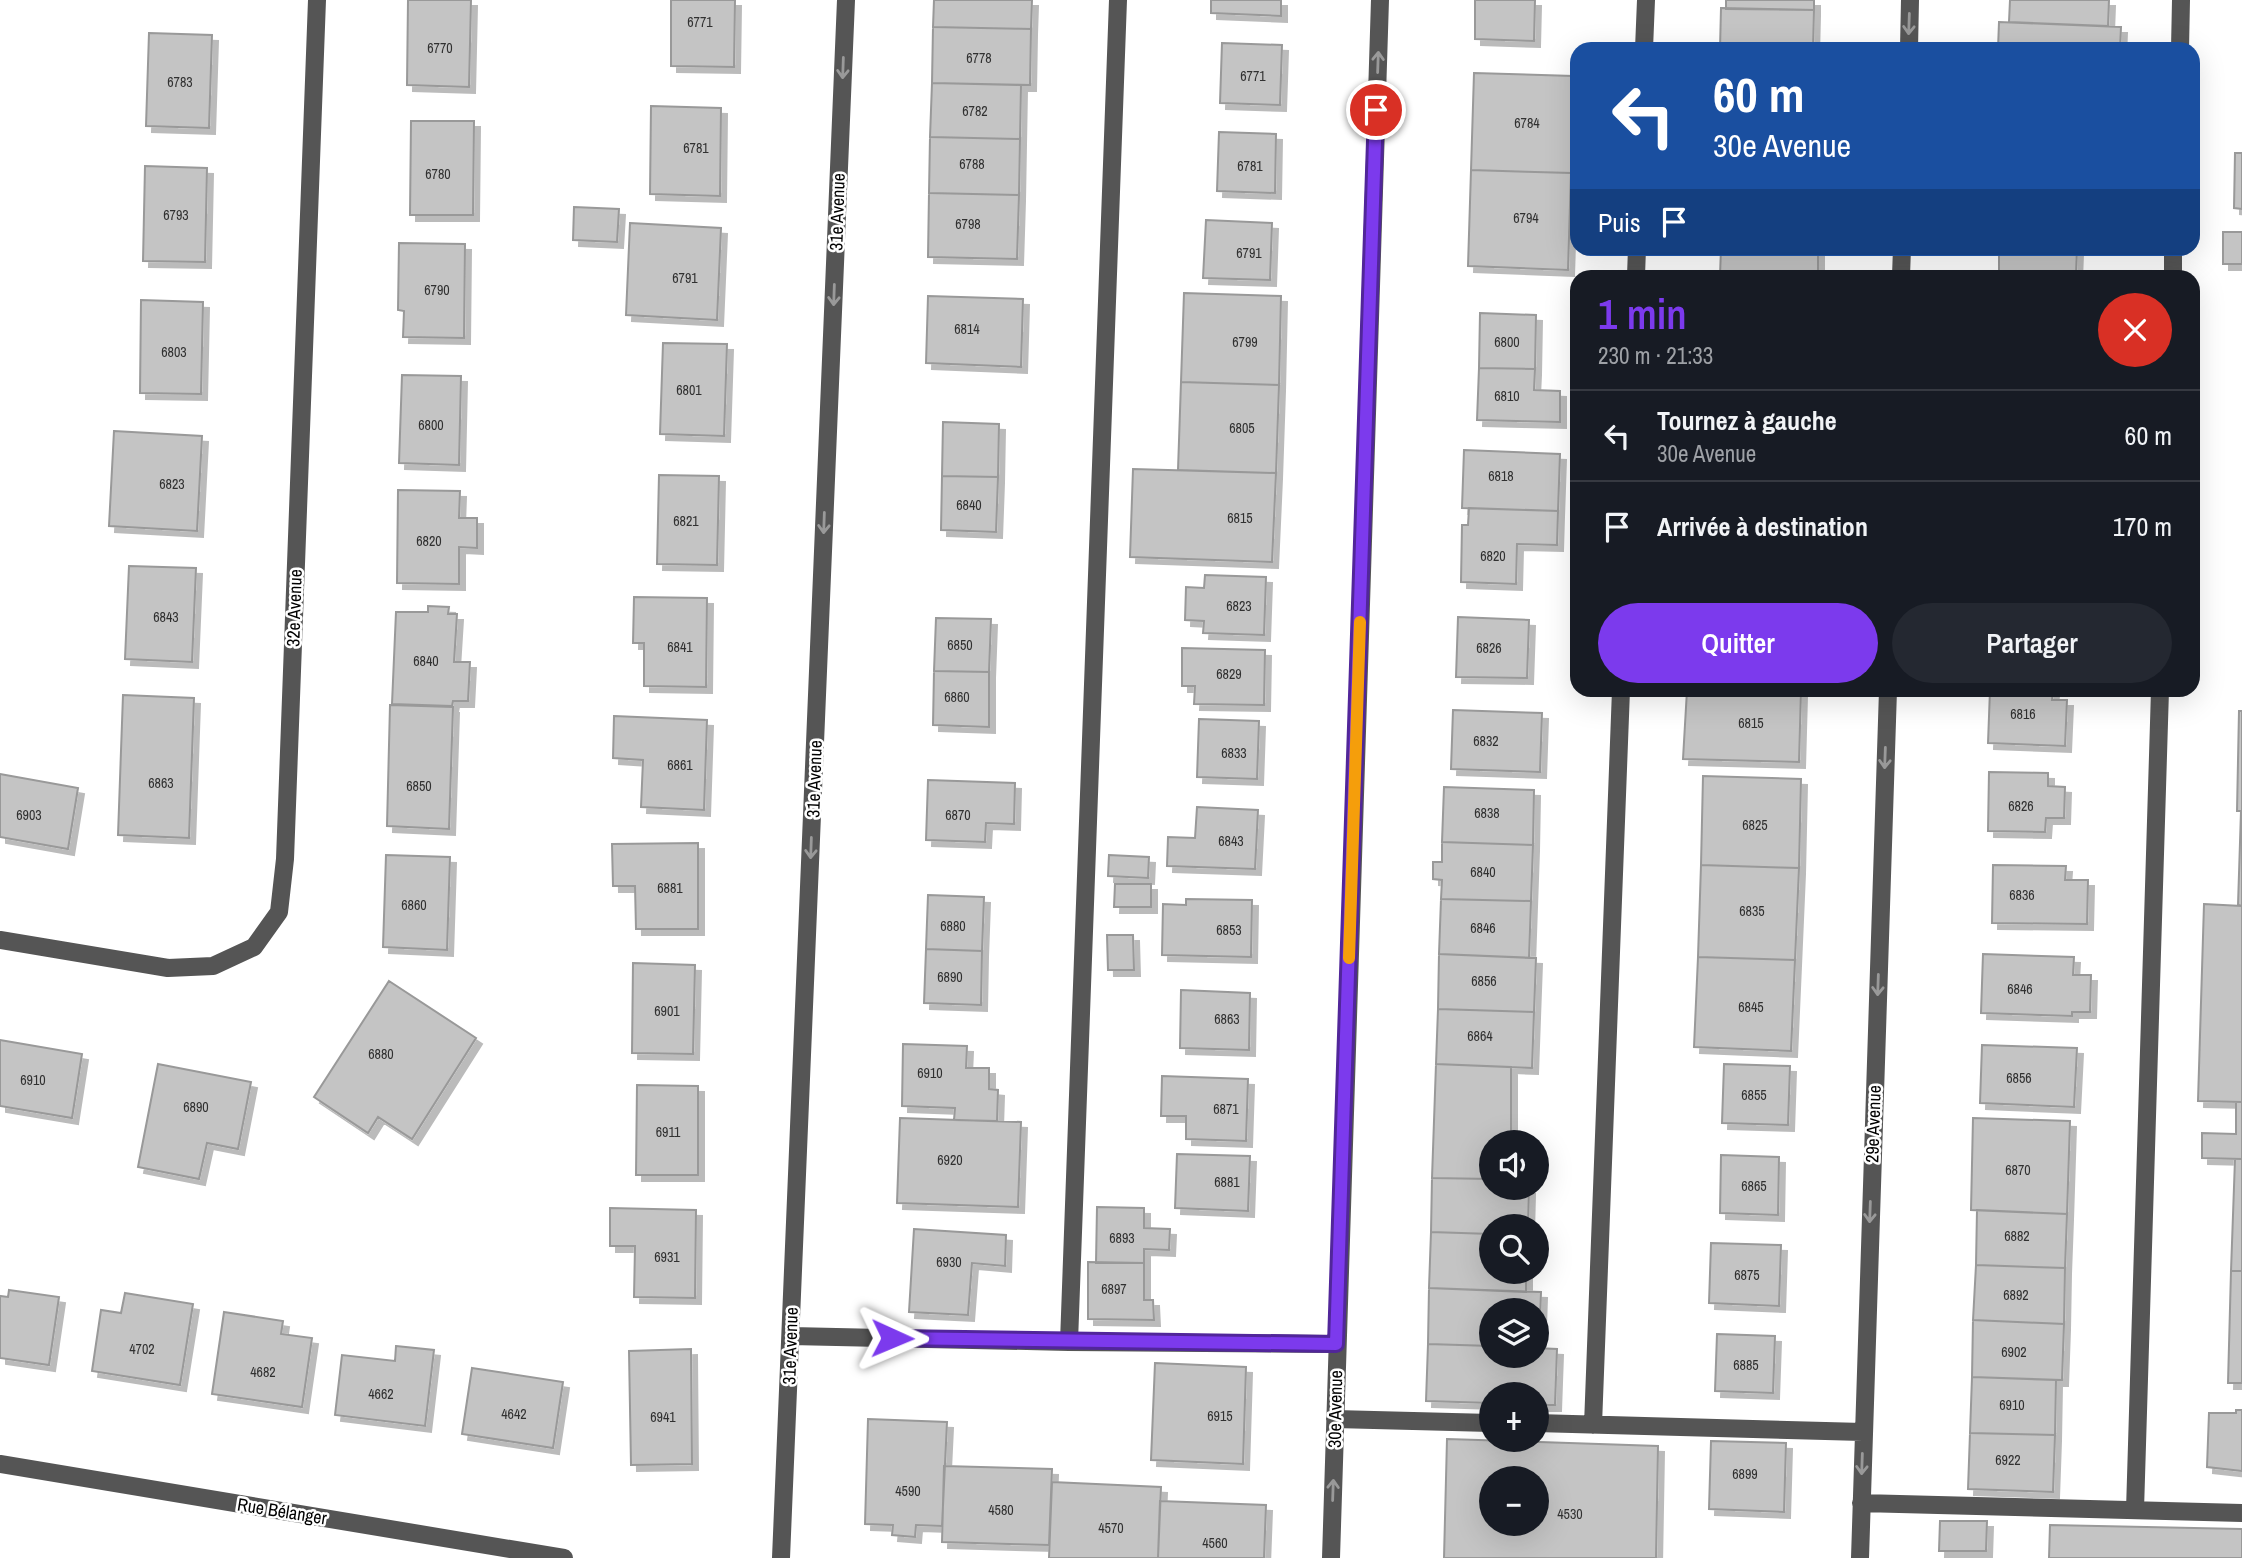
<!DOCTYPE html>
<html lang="fr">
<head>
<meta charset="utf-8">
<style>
	:root { --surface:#171b24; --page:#242831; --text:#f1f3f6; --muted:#9ea1a6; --line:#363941; --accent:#7c3aed }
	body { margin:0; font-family:"Archivo Narrow",sans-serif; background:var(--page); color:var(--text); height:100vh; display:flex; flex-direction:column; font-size:26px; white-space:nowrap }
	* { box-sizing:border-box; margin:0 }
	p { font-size:23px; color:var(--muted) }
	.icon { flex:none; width:38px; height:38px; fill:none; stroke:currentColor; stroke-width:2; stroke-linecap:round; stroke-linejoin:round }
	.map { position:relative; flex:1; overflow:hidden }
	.side { position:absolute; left:1570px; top:270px; width:630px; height:427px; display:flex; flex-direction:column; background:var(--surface); border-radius:21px; box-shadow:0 7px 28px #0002 }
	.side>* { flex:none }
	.top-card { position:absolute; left:1570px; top:42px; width:630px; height:214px; border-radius:21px; box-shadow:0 7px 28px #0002; background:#1a4fa0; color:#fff; overflow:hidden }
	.fabs { position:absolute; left:1479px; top:1130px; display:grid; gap:14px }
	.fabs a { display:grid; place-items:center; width:70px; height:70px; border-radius:50%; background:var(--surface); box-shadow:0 7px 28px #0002; font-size:35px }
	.pin { position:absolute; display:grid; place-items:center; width:60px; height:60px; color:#fff; margin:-30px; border:4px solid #fff; border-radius:50%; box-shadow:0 2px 7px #0007 }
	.me { position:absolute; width:77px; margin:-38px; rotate:91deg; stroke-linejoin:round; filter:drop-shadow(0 0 5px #0008) }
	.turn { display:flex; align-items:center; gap:24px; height:147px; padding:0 28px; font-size:32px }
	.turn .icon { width:91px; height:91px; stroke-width:2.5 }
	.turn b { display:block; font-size:49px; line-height:60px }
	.then { display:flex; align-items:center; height:66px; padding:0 28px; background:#0003; gap:14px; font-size:26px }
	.round { display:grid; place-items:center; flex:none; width:74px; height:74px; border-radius:37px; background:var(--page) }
	.headline { display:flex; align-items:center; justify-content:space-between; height:119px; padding:0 28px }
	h1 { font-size:42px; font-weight:600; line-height:52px; color:var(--accent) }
	.button { display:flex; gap:14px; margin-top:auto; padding:14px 28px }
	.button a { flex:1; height:80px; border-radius:42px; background:var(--accent); color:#fff; font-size:28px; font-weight:600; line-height:80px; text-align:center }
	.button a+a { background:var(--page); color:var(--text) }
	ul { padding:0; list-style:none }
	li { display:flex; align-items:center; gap:21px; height:91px; padding:0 28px; border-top:2px solid var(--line) }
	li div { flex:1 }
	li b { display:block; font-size:26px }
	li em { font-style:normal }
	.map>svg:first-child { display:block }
</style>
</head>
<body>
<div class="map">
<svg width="2242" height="1558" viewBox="0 0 2242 1558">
	<defs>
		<filter id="shadow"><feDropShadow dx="6" dy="6" stdDeviation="0" flood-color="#0004"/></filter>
	</defs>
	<rect width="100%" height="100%" fill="#fff"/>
	<path fill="#c4c4c4" stroke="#999" stroke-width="2" fill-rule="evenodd" filter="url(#shadow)" d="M408,0h63l-2,87 -62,-2z
		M671,0h64l-1,67 -63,-1z
		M934,0h98l-1,29 -98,-2z
		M1211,0h70v16l-70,-3z
		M1475,0h60l-1,41 -59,-2z
		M1726,0h88v10l-88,-1z
		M2010,0h99l-1,26 -99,-4z
		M1721,8l93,2 -1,39h-93z
		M1999,22l122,5 -1,22h-122z
		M933,27l98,2 -1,56 -98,-2z
		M149,33l63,2 -3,93 -63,-2z
		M1222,43l60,2 -2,60 -60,-2z
		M1474,73l99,3 -2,97 -100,-3z
		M932,83l89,2 -1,54 -90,-2z
		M651,106l70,2 -1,88 -70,-2z
		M411,121h63l-1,94h-63z
		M1219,132l57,2 -1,59 -58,-2z
		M930,137l90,2 -1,56 -90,-2z
		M2235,153h7v56l-8,-1z
		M145,166l62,2 -2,94 -62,-1z
		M1471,170l100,3 -3,97 -100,-4z
		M929,193l90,2 -2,64 -89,-2z
		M574,207l45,2 -2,33 -44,-2z
		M1206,220l66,3 -2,57 -67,-2z
		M630,223l91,5 -4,92 -91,-5z
		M2223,232h19v32h-19z
		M399,243l66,1 -1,94 -61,-1 1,-26 -6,-1z
		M1721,248h97v28h-98z
		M1999,248h78l-1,26 -77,-3z
		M1184,293l97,3 -2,89 -98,-3z
		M928,296l95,3 -2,68 -95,-4z
		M141,300l62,2 -2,92 -61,-1z
		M1480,313l56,2 -1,54 -56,-1z
		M663,343l64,1 -3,92 -64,-2z
		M1479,368l56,1 -1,21 26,1v31l-83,-2z
		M402,375l59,1 -2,89 -60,-2z
		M1181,382l98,3 -3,88 -98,-3z
		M943,422l56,2 -1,53 -56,-1z
		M114,431l88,5 -5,95 -88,-5z
		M1464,450l96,4 -2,57 -96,-3z
		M1133,469l143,4 -4,89 -142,-5z
		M659,475l60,1 -2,89 -60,-1z
		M942,476l56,1 -2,55 -55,-2z
		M398,490l62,1 -1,27h18v30l-18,-1v37l-62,-1z
		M1469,508l89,3 -1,34 -40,-1 -1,40 -55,-2 1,-57h6z
		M129,566l67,2 -4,94 -67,-3z
		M1205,575l61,2 -2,58 -61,-2 1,-12 -19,-1 1,-33 18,1z
		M634,597l73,1 -1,89 -62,-1v-43h-11z
		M428,606l21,1 -1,7h9l-3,48h16l-2,39h-15l-1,5 -60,-2 4,-92h32z
		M1458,617l71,3 -2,58 -71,-1z
		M936,618l55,1 -2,53 -55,-1z
		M1182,648l83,2 -1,55 -70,-1 1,-18h-13z
		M934,671l55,1v55l-56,-2z
		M1687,690h114l-2,72 -116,-3z
		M1990,690h63l-1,10h15l-2,46 -77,-3z
		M123,695l71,3 -5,140 -71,-3z
		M390,705l63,2 -4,122 -62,-3z
		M1453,710l89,3 -2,59 -89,-3z
		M2239,711h3v100h-5z
		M614,716l93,4 -3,90 -63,-3 2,-47 -30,-2z
		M1199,719l60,2 -2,58 -60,-2z
		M1989,772l59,1v13l17,1 -1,31h-18l-1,14 -57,-1z
		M0,774l78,14 -10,61 -68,-12z
		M1703,776l98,3 -2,89 -98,-3z
		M928,780l87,3 -1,41 -28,-1 -1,19 -59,-2z
		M1444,787l90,3 -1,55 -91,-3z
		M1197,807l61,3 -3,59 -88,-3 1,-29 27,1z
		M2241,811h1v95l-4,-1z
		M1442,842l91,3 -2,56 -90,-2 1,-19 -9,-1v-17h9z
		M698,843v86h-62l-1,-43h-22l-1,-42z
		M386,855l64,2 -3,93 -64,-3z
		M1109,855l40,2 -1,21 -40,-2z
		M1701,865l98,3 -4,92 -97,-3z
		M1993,865l73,1 -1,14h23l-1,44 -95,-1z
		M1115,884h36v23h-37z
		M928,895l56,2 -2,54 -56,-2z
		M1186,899l66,1 -1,57 -89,-2 1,-51 23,1z
		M1441,899l90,2 -2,57 -90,-4z
		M2204,904l38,2v196l-44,-1z
		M1107,935h26l1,35h-26z
		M926,949l56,2 -1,54 -57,-2z
		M1439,954l97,4 -2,54 -96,-3z
		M1983,954l91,3 -1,18h18l-1,37h-18v4l-91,-3z
		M1698,957l97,3 -4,91 -97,-4z
		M633,963l62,2 -2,89 -61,-1z
		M389,981l87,57 -64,101 -34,-22 -10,16 -54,-36z
		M1181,990l69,3 -1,57 -69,-2z
		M1438,1009l96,3 -2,56 -96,-4z
		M0,1040l82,14 -10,64 -72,-12z
		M903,1044l64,2 -1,22h23v21l9,1 -1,31 -43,-1 1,-12 -53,-2z
		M1982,1045l95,3 -3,59 -94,-4z
		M158,1064l93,18 -13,67 -31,-6 -8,36 -61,-12z
		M1436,1064l75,3v76h-20v36l-59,-1z
		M1724,1064l66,2 -2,59 -66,-2z
		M1162,1076l86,3 -2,62 -60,-2v-23h-25z
		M637,1085l61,1v89h-62z
		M2236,1102h6v57l-40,-1v-25l34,1z
		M900,1118l121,4 -3,85 -121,-4z
		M1973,1118l97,3 -3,93 -96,-4z
		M1177,1154l73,2 -2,55 -73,-3z
		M1721,1155l58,2 -1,58 -58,-2z
		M2235,1159h7v112h-11z
		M1432,1178l59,1v9h38l-1,39h-37v7l-60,-2z
		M1097,1207l47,1v20l26,1 -1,21 -25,-1v14h-48z
		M610,1208l86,2 -1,88 -61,-1 1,-51h-25z
		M1977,1210l90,4 -2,54 -89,-3z
		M914,1229l92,6 -1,31 -33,-3 -4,52 -59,-3z
		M1431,1232l60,2v38h35v20l-97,-4z
		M1711,1243l70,2 -2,61 -70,-3z
		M1088,1262l56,1v37h9l1,20 -66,-1z
		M1976,1265l89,3 -1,56 -91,-4z
		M2231,1271h11v112h-14z
		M1429,1288l112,4 -2,56h-3v-37h-45v35l-63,-2z
		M9,1290l50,7 -10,68 -49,-7v-62l8,1z
		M125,1293l68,11 -13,81 -88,-14 9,-61 20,3z
		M224,1312l59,9 -2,13 31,4 -10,69 -90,-13z
		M1973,1320l91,4 -2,56 -90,-3z
		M1717,1334l58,2 -2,57 -58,-2z
		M1428,1344l63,2v10h45v-8l21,1 -2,56h-19v-10h-45v8l-65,-2z
		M396,1346l38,4 -9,76 -90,-11 7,-60 53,6z
		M691,1349l1,115 -61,1 -2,-114z
		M1155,1363l91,4 -3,97 -92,-4z
		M472,1368l91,14 -10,66 -91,-14z
		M1972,1377l84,3 -1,55 -85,-2z
		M2236,1410h6v61l-35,-4 2,-54h27z
		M868,1419l79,3 -5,104 -26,-1 -1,12 -23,-2 1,-10 -28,-1z
		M1970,1433l85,2 -2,57 -85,-3z
		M1447,1439l211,7 -2,112h-212zM1491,1479h45v45h-45z
		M1711,1441l75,2 -2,69 -75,-3z
		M944,1466l108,3 -3,76 -107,-3z
		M1052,1482l109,5 -3,71h-109z
		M1160,1501l106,4 -2,53h-106z
		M1940,1521h47l-1,30h-47z
		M2050,1525l192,4v29h-193z"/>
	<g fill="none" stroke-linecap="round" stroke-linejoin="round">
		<path stroke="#555" stroke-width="18" d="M1644,49l2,-49
			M1909,49l1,-49
			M2180,49l1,-49
			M1636,276l1,-28
			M1901,276l1,-28
			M2173,276v-28
			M0,940l168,28 45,-2 41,-19 25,-35 6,-53 32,-859
			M791,1336l278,6 267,2
			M1069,1342l49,-1342
			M1335,1419l156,4
			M1536,1423l327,9
			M1593,1425l28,-735
			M0,1464l564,94
			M1861,1503l381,10
			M2135,1510l25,-820
			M781,1558l65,-1558
			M1331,1558l49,-1558
			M1860,1558l28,-868"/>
	</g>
	<defs><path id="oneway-shaft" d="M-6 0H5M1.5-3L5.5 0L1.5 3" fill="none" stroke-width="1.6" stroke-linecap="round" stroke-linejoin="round" transform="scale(1.75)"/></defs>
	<g stroke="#999">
		<use href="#oneway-shaft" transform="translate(1909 24) rotate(92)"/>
		<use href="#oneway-shaft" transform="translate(1378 62) rotate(-88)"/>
		<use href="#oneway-shaft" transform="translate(843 68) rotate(92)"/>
		<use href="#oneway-shaft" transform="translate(834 295) rotate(92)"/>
		<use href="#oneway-shaft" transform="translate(824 523) rotate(92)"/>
		<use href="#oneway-shaft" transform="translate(1885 758) rotate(92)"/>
		<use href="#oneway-shaft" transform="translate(811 848) rotate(92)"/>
		<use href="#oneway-shaft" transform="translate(1878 985) rotate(92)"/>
		<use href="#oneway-shaft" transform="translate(1870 1212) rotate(92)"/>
		<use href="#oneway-shaft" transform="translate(1862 1464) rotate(92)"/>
		<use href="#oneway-shaft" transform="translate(1333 1490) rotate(-88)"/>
	</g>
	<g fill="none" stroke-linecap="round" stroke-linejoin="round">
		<defs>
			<path id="route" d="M892,1338l444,6 40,-1234"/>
		</defs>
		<use href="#route" stroke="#51269a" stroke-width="18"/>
		<use href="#route" stroke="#7c3aed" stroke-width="12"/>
		<path stroke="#f59e0b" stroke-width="12" d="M1349,958l11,-336"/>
	</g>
	<g text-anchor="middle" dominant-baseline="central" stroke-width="5" stroke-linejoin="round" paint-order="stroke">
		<g font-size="14" fill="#313131">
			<text x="700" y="22">6771</text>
			<text x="440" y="48">6770</text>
			<text x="979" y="58">6778</text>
			<text x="1253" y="76">6771</text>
			<text x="180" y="82">6783</text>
			<text x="975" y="111">6782</text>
			<text x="1527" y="123">6784</text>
			<text x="696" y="148">6781</text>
			<text x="972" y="164">6788</text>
			<text x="1250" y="166">6781</text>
			<text x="438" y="174">6780</text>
			<text x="176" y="215">6793</text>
			<text x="1526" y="218">6794</text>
			<text x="968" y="224">6798</text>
			<text x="1249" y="253">6791</text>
			<text x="685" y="278">6791</text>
			<text x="437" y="290">6790</text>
			<text x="967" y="329">6814</text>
			<text x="1245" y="342">6799</text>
			<text x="1507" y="342">6800</text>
			<text x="174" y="352">6803</text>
			<text x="689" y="390">6801</text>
			<text x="1507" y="396">6810</text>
			<text x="431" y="425">6800</text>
			<text x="1242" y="428">6805</text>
			<text x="1501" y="476">6818</text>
			<text x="172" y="484">6823</text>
			<text x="969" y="505">6840</text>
			<text x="1240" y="518">6815</text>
			<text x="686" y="521">6821</text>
			<text x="429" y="541">6820</text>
			<text x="1493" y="556">6820</text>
			<text x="1239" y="606">6823</text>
			<text x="166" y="617">6843</text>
			<text x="960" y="645">6850</text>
			<text x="680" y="647">6841</text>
			<text x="1489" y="648">6826</text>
			<text x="426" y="661">6840</text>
			<text x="1229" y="674">6829</text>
			<text x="957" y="697">6860</text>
			<text x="2023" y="714">6816</text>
			<text x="1751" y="723">6815</text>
			<text x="1486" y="741">6832</text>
			<text x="1234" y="753">6833</text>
			<text x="680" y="765">6861</text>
			<text x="161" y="783">6863</text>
			<text x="419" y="786">6850</text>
			<text x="2021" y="806">6826</text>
			<text x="1487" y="813">6838</text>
			<text x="29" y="815">6903</text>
			<text x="958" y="815">6870</text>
			<text x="1755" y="825">6825</text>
			<text x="1231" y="841">6843</text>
			<text x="1483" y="872">6840</text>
			<text x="670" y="888">6881</text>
			<text x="2022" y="895">6836</text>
			<text x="414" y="905">6860</text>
			<text x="1752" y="911">6835</text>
			<text x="953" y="926">6880</text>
			<text x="1483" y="928">6846</text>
			<text x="1229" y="930">6853</text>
			<text x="950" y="977">6890</text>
			<text x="1484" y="981">6856</text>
			<text x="2020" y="989">6846</text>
			<text x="1751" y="1007">6845</text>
			<text x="667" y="1011">6901</text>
			<text x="1227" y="1019">6863</text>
			<text x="1480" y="1036">6864</text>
			<text x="381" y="1054">6880</text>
			<text x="930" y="1073">6910</text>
			<text x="2019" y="1078">6856</text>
			<text x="33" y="1080">6910</text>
			<text x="1754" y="1095">6855</text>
			<text x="196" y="1107">6890</text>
			<text x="1226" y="1109">6871</text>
			<text x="668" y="1132">6911</text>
			<text x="950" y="1160">6920</text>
			<text x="2018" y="1170">6870</text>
			<text x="1227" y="1182">6881</text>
			<text x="1754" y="1186">6865</text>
			<text x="2017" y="1236">6882</text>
			<text x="1122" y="1238">6893</text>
			<text x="667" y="1257">6931</text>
			<text x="949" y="1262">6930</text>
			<text x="1747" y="1275">6875</text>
			<text x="1114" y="1289">6897</text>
			<text x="2016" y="1295">6892</text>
			<text x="142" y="1349">4702</text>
			<text x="2014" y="1352">6902</text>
			<text x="1746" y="1365">6885</text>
			<text x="263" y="1372">4682</text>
			<text x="381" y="1394">4662</text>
			<text x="2012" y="1405">6910</text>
			<text x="514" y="1414">4642</text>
			<text x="1220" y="1416">6915</text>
			<text x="663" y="1417">6941</text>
			<text x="2008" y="1460">6922</text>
			<text x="1745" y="1474">6899</text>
			<text x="908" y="1491">4590</text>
			<text x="1001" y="1510">4580</text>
			<text x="1570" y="1514">4530</text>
			<text x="1111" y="1528">4570</text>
			<text x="1215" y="1543">4560</text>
		</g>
		<g font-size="18" fill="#000" stroke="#fff">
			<text transform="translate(837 212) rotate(-88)">31e Avenue</text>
			<text transform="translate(294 608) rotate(-88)">32e Avenue</text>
			<text transform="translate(814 779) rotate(-88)">31e Avenue</text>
			<text transform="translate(1873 1124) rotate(-88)">29e Avenue</text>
			<text transform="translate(790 1346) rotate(-88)">31e Avenue</text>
			<text transform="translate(1335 1409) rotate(-89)">30e Avenue</text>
			<text transform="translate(282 1511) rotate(9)">Rue Bélanger</text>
		</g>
	</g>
</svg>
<div class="fabs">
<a><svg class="icon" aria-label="sound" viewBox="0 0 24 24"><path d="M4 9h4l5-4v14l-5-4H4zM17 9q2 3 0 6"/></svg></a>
<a><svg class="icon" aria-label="search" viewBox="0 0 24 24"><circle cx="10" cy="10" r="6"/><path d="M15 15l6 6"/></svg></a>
<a><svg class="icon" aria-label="layers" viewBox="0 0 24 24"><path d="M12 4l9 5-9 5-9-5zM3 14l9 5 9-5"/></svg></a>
<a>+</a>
<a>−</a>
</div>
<div class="pin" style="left:1376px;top:110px;background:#d93025"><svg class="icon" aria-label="arrive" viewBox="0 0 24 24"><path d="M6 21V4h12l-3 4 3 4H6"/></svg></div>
<svg class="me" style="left:892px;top:1338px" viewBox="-20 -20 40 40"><path d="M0-17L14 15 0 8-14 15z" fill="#7c3aed" stroke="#fff" stroke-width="4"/></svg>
<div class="top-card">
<div class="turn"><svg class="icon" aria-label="left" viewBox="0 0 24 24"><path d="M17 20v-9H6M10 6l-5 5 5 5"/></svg><div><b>60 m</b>30e Avenue</div></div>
<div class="then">Puis<svg class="icon" aria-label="arrive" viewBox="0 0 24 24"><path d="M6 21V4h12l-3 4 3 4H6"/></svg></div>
</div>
<section class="side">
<div class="headline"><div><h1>1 min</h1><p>230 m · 21:33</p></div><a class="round" style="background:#d93025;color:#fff"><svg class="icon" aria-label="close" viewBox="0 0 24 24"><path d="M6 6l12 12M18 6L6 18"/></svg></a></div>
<ul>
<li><svg class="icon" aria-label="left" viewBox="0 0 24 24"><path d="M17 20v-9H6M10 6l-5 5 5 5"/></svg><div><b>Tournez à gauche</b><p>30e Avenue</p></div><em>60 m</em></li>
<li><svg class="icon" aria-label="arrive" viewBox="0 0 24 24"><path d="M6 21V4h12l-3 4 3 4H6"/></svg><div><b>Arrivée à destination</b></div><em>170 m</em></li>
</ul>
<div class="button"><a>Quitter</a><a>Partager</a></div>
</section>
</div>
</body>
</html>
